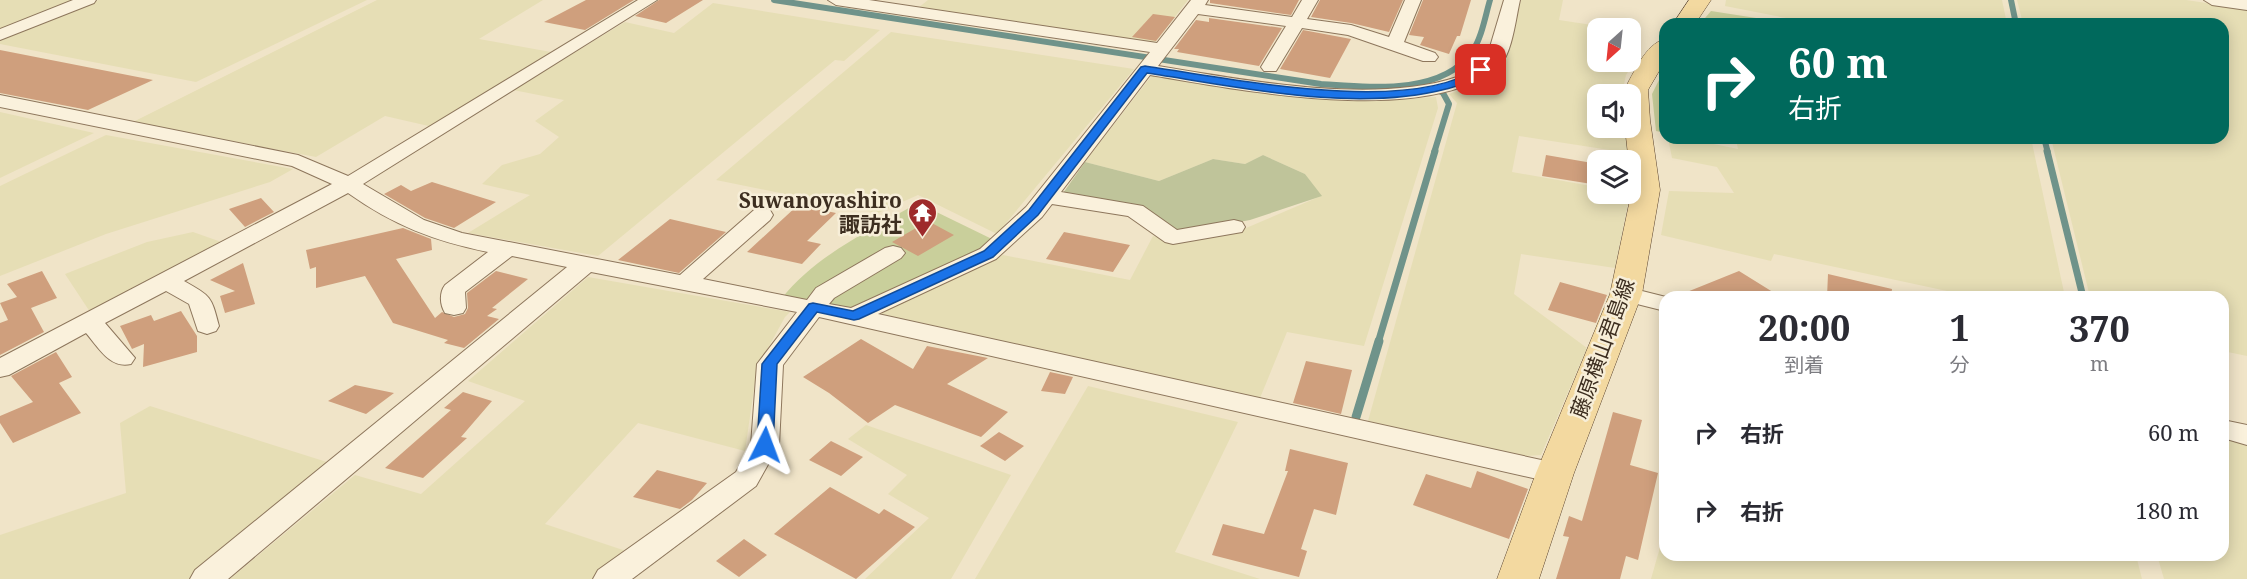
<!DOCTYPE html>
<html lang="ja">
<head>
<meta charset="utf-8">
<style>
	:root { --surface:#fff; --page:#f7f7f7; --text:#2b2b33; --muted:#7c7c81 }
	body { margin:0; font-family:"Noto Serif","Noto Sans JP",serif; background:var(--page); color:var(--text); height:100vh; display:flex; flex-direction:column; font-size:22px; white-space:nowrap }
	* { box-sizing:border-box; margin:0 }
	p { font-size:20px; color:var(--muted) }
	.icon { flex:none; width:33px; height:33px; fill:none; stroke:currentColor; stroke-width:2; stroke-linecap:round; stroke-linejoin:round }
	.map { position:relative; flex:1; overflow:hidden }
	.side { position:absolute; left:1659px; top:291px; width:570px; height:270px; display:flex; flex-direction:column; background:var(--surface); border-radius:18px; box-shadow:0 3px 15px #0003 }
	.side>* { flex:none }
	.hud { position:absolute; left:1659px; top:18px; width:570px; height:126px; border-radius:18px; box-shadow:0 3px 15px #0003; background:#00695c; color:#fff; overflow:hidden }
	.needle { width:39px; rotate:207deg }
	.controls { position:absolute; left:1587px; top:18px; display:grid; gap:12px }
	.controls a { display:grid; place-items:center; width:54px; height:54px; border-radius:12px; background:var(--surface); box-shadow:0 3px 15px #0003; font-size:30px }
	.pin { position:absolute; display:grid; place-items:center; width:51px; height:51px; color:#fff; margin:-26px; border-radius:12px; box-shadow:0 3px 9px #0006 }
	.me { position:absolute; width:66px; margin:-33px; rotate:3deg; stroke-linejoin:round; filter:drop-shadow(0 0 4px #0008) }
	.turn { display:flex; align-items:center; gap:21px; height:126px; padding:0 30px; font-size:27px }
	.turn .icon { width:78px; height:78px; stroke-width:2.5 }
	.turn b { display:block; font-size:42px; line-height:51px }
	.eta { display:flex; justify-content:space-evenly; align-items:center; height:102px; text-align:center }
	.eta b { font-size:36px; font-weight:700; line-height:42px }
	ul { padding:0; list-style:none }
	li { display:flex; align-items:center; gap:18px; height:78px; padding:0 30px }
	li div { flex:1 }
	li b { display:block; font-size:22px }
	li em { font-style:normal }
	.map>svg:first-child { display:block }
</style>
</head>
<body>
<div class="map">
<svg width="2247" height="579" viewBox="0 0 2247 579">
	<rect width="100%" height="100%" fill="#f0e4c8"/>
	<path fill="#e6deb5" d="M0,0h81l-81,32z
		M99,0h268l-171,82 -196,-38v-4z
		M377,0h166l-64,39 72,13 -118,75 -48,-11 -69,41 -183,-35z
		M928,0h260l-35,45 -235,-37z
		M1521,0h42l-4,20 33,5 -2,28 7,1 1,8 38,-2 -10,15 -4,19h-24v34h28l3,25 -110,-17 -7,36 85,15 1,7h32l-15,74 -94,-14 -7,40 73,54 -46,107 -15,1 -158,-35 89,-318 -8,-9 34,-13 22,-17z
		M1726,0h276l5,24h-217l-4,-6 -61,-12z
		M2017,0h169l61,9v347l-24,-5v-54h-133l-39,-159h172v-114h-200z
		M713,3l167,27 -36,31 -9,-1 -237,196 -130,-23 62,-38 -48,-11 20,-19 38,-11 19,-17 -24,-16 29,-21 -51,-10 112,-68 49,11z
		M891,32l243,37 -137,165 -79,-39 -40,18 -162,-33z
		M1153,74l158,24 42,3 83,-4 2,11 -74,238 -77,-14 -27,66 -382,-85 125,-58 127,25 23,-44 24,6 62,-11 82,-35 -16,-22 -42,-19 -18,9 -32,-5 -54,22 -74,-19z
		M0,112l94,21 -94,45z
		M106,135l187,34 -23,13 -164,52 -106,42v-90z
		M1668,138h16l54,11 -2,-9 8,-2h72l3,2 212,-2 34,159h-90l-201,-43 -3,7 -110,-26 8,-44 65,2 -17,-26 -45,-9z
		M193,232l34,12 -135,71 -27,-41 82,-32z
		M588,277l202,35 -5,5 -28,51 -12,83 -107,-28 -93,101 84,28 -37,27h-362l125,-104 66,19 104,-93 -57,-20z
		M1088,386l150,36 -63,130 85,27h-285z
		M150,406l180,57 -141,116h-189v-44l126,-42 -6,-70z
		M866,425l145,50 -60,104h-86l64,-61 -41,-24 19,-19 -59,-36z
		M2223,434l24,6v139h-83l-7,-24h66z
		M1665,530v25h471l6,24h-491z"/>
	<path fill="#c9cf9b" d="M1711,11l58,9 4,4h-73z
		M1665,68v65l-9,-2 -4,-37z
		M918,203l78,38 -142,72 -72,-15c34,-43 90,-69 136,-95z"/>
	<path fill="#bfc49a" d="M1263,155l42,19 17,22 -72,24 -75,14 -36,-27 -78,-11 24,-34 74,19 54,-22 32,5z"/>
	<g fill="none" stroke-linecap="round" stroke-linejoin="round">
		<path stroke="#6f938a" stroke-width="6" d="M774,0l547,84c47,3 120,12 151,-32 10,-15 13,-35 18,-52
			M2011,0l5,24
			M1434,88l9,5 6,11 -15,49
			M2044,138l4,15"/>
		<path stroke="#6f938a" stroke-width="7" d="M2047,151l36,146
			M1378,343l57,-192"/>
		<path stroke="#6f938a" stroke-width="9" d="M1356,417l23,-76"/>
	</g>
	<path fill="#cf9f7d" d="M586,0h48l-49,30 -41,-8z
		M659,0h44l-37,23 -31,-7z
		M1210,0h89l-8,15 -81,-12z
		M1320,0h83l-14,32 -38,-9 -40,-6z
		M1423,0h48l-11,36h-3l-8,18 -29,-9 4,-8 -15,-2z
		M1153,14l22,3 -19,24 -24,-4z
		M1209,18l73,10 -23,38 -82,-14 2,-3h-5l22,-29 13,2z
		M1303,30l48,9 -21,39 -50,-9z
		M0,50l153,30 -65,30 -88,-17z
		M1546,155l52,9v21l-56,-9z
		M432,182l64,20 -42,26 -29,-10 -41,-24 17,-9 10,6z
		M261,198l13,14 -29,15 -16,-18z
		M798,205l38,8 -29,28 14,3 -19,20 -55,-12z
		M670,219l56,13 -47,41 -61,-13z
		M928,221l26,14 -36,21 -26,-14z
		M403,228l28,11 1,11 -36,9 39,59 7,-6 12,5 11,-3 3,-6 -1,-15 29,-22 32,8 -36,29 5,1 -10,7 12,3 -35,29 -20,-5 4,-3 -55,-17 -28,-47 -49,12v-21l-6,2 -4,-19z
		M1064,232l66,13 -17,27 -67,-13z
		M243,263l12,41 -30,9 -5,-17 15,-5 -25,-11z
		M42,271l15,27 -26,10 13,24 -44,23v-32l8,-3 -8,-17 17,-6 -10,-13z
		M1739,271l42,26h-103l-1,-1z
		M1828,274l64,15 -1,8h-64z
		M1560,282l47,13 -11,28 -48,-13z
		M181,311l16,25v16l-54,15 1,-23 -12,5 -12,-23 31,-11 3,6z
		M861,339l52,30 14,-23 61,12 -41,26 61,28 -27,25 -86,-32 -27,18 -39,-30 -26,-16z
		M56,352l16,25 -13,6 22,30 -68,30 -13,-20v-7l33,-14 -22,-26z
		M1306,361l46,9 -11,44 -48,-11z
		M1050,372l23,5 -8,17 -24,-3z
		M355,385l39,8 -28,21 -38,-13z
		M463,392l29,9 -31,36 6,1 -44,40 -38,-10 66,-58 -7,-2z
		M1613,412l29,8 -12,45 28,8 -20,87 -12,-4 -6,23h-64l13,-42 -6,-1 6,-20 13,5z
		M999,432l25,14 -19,15 -25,-15z
		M831,441l32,16 -22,19 -32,-16z
		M1290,449l58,14 -12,52 -22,-6 -13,40 6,2 -8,26 -87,-22 11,-31 41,10 24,-63h-3z
		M657,470l50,13 -15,17 -12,9 -47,-12z
		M1477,471l51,18 -19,50 -96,-34 13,-31 45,14z
		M830,487l49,27 5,-5 31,18 -59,52 -82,-45z
		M744,539l23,16 -28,22 -23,-16z"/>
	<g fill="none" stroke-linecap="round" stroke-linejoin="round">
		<defs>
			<path id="minor" d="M73,0h23l-2,3 -94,37v-11z
				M638,0h19l-294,184 61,36 38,13 218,42 74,-65 8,-2 8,2 3,5 -3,5 -67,59 104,21 9,-12 69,-40 8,-2 8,2 4,5 -4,5 -67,40 -5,6 22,4 129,-59 46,-42 124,-155 -314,-47 -8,-5h41l288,43 34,-43h17l-3,5 87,12 10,-17h16l-11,19 44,6 38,12 16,-37h16l-17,42 31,11 3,4 -3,4h-12l-75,-26 -46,-7 -26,43h-12l-3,-4 25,-41 -88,-12 -40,52c85,14 216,39 299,11 10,-4 21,-13 30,-20l17,-57h16c-4,17 -8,54 -20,65 -69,64 -264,24 -350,10l-89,117 82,14 34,24 57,-10 8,2 3,5 -3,5 -69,12 -8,-2 -37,-26 -76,-12 -10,13 -46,42 -118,55 677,149 10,3 4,7 -4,7 -10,3 -736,-166 -36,48 -4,80 -23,41 -124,93h-39l5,-9 138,-98 15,-27 6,-81 40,-52 -206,-40 -363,307h-38l5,-9 372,-303 -55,-11 -47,36 1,16 -3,5 -9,2 -9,-2c-5,-8 -6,-20 0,-28l43,-33c-54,-11 -95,-27 -140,-59l-164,88c28,16 27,15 35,45l-3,5 -9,3 -9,-3 -9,-27 -23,-13 -61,32 30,35 -4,6c-21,5 -32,-16 -45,-31l-77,42 -9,2v-19l332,-174 -40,-18 -292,-59v-12l298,60 50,21z
				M2204,0h43v10l-35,-5z
				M1626,287l40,10 -1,14 -48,-12 -3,-5 3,-5z
				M2223,420l24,5v20l-24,-7z"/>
			<path id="major" d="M1689,0h22l-16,24h-22z
				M1665,39v22l-17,29 2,30 10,70 -18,104 -68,179 -35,106h-42l39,-106 74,-179 22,-104 -7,-62h5v-34h-6v-4c10,-17 21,-46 41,-51z"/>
		</defs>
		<use href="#minor" stroke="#8d765c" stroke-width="2"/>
		<use href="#major" stroke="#5b4430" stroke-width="1"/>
		<use href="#minor" fill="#faf1dc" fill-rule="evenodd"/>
		<use href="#major" fill="#f3d9a0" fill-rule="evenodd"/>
	</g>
	<path fill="#1a73e8" stroke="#114b97" stroke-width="1.5" d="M1145,66c82,12 264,50 333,2l9,2c-12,12 -26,15 -41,19 -92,24 -206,-2 -299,-16l-109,142 -45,42 -134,62 -5,1 -37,-8 -40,52 -4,81 -2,3h-12l-2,-3 5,-81 47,-60 4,-1 40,8 131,-60 45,-41 112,-143z"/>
	<defs>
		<symbol id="temple-pin" viewBox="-11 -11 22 30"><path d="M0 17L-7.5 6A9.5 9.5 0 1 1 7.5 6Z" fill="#9e2a2b" stroke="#f7eed8"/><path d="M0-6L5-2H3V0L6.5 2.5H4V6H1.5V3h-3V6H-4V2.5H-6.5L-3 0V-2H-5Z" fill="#fff"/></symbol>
	</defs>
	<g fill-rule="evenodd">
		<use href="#temple-pin" x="906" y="196" width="33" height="45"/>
	</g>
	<g text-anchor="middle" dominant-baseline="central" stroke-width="5" stroke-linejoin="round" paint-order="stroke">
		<g font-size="21" font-weight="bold" fill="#3d2e20" stroke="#f7eed8" text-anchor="end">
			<text x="902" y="200">Suwanoyashiro<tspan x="902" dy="24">諏訪社</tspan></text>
		</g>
		<g font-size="21" fill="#3d2e20" stroke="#f7eed8">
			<text transform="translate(1602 348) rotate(-70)">藤原横山君島線</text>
		</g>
	</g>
</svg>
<div class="controls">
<a><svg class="needle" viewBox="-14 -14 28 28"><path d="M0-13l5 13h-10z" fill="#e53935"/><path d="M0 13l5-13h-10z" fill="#7c7c81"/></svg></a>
<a><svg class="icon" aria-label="sound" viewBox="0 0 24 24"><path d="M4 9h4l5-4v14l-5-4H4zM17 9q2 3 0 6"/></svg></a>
<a><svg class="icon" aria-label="layers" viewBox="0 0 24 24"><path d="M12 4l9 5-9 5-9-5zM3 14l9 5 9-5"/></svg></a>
</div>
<div class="pin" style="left:1481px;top:70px;background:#d93025"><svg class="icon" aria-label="arrive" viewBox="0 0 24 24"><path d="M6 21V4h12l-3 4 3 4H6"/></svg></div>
<svg class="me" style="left:765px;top:445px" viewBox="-20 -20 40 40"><path d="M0-17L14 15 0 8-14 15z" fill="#1a73e8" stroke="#fff" stroke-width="4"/></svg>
<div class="hud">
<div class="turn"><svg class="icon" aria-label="right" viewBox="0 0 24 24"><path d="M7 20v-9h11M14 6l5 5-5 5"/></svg><div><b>60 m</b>右折</div></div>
</div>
<section class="side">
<div class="eta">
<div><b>20:00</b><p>到着</p></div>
<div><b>1</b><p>分</p></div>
<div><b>370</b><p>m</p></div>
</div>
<ul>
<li><svg class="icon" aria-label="right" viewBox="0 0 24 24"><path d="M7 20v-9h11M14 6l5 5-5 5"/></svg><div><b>右折</b></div><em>60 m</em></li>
<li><svg class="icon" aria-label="right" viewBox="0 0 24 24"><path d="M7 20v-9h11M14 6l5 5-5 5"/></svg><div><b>右折</b></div><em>180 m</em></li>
</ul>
</section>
</div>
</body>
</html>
